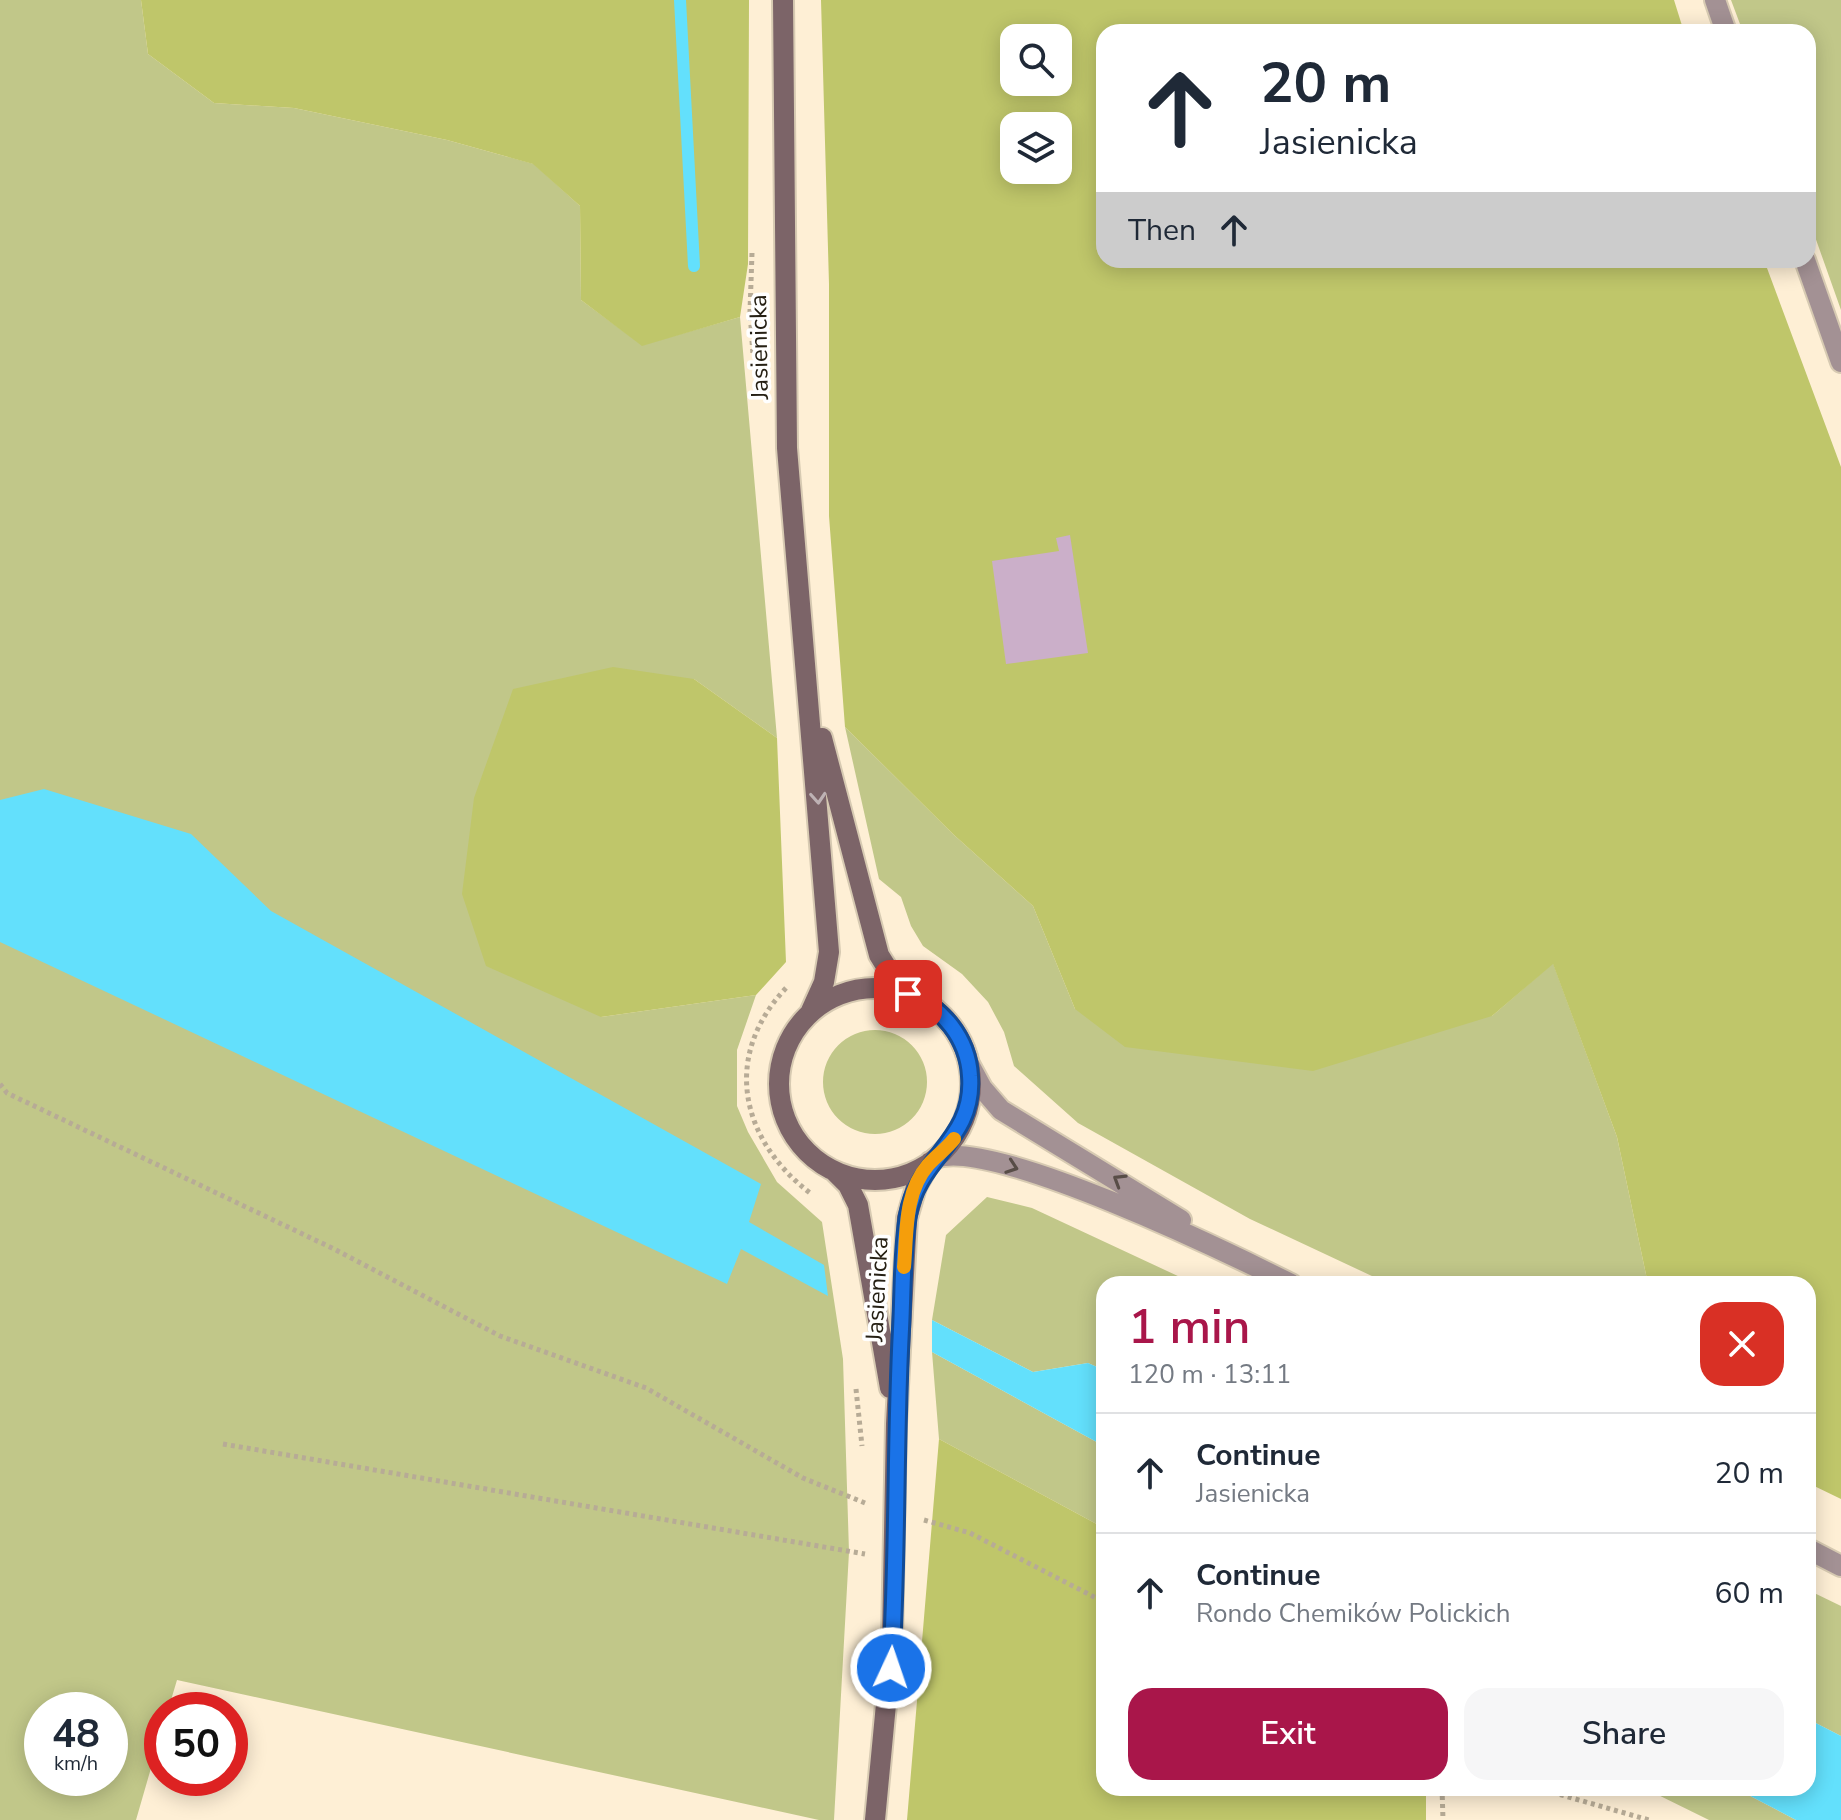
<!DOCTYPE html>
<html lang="en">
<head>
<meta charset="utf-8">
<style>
	:root { --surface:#fff; --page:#f6f6f7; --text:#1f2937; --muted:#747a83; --line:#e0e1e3; --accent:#a9164a }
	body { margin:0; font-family:"Nunito Sans",sans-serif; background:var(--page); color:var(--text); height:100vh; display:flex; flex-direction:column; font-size:30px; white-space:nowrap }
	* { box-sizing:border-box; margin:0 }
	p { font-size:26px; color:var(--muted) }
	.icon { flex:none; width:44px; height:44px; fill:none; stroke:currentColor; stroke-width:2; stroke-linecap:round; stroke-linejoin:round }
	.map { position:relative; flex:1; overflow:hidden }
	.details { position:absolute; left:1096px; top:1276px; width:720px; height:520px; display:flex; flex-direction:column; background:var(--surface); border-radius:24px; box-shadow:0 4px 20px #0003 }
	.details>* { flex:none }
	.banner { position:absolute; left:1096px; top:24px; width:720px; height:244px; border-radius:24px; box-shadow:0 4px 20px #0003; background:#fff; color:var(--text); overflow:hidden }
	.tools { position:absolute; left:1000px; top:24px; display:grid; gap:16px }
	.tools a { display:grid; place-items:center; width:72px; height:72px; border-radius:16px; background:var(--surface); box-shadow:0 4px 20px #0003; font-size:40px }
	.speed { position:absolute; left:24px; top:1692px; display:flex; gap:16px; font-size:40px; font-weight:700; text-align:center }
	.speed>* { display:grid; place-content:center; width:104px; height:104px; border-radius:50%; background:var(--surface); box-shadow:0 4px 20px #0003; line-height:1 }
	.speed small { font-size:20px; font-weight:400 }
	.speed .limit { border:12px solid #d22; background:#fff; color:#111 }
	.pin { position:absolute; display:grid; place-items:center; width:68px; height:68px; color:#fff; margin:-34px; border-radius:16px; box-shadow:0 4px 12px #0006 }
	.me { position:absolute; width:88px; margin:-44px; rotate:3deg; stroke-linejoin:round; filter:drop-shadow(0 0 6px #0008) }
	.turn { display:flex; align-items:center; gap:28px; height:168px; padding:0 32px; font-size:36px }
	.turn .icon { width:104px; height:104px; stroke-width:2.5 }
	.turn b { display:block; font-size:56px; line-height:68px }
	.then { display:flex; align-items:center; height:76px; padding:0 32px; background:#0003; gap:16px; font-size:30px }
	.round { display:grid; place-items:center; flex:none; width:84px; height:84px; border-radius:24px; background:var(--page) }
	.headline { display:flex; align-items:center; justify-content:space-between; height:136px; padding:0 32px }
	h1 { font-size:48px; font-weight:600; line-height:60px; color:var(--accent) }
	.cta { display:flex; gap:16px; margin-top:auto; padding:16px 32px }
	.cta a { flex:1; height:92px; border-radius:24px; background:var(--accent); color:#fff; font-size:32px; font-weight:600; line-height:92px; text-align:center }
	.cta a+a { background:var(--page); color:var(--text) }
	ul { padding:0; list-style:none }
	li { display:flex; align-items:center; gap:24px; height:120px; padding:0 32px; border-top:2px solid var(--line) }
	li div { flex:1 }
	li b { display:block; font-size:30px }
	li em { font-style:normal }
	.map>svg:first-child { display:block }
</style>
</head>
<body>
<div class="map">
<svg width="1841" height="1820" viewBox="0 0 1841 1820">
	<rect width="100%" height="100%" fill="#feefd5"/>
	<path fill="#c1c789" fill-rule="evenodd" d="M0,0h141l7,54 66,49 80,5 153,32 87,24 46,42 1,94 61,45 98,-28 37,421 -83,-59 -93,338 155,-22 -19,55v56l11,26 29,50 45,40 21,137 6,193 -15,268h-15l-642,-140 -9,30h-6v20l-26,90h-136zM42,1710h68v68h-68z
		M1731,0h110v310l-33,-93v-185h-65z
		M845,727l109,108 79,71 42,103 417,7 61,-53 64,174 31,147h-259l-139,-65 -172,-96 -64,-57 -10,-34 -16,-30 -26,-28 -39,-28 -12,-20 -10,-29 -22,-18z
		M823 1082a52 52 0 1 1 104 0a52 52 0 1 1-104 0Z
		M987,1197l45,11 163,76h-91v86l-16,-7 -55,9 -101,-52 14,-85z
		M932,1352l172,94v82l-165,-89z
		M1808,1590l33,16v130l-33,-17z
		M1644,1788h91l61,32h-87z"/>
	<path fill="#bfc66a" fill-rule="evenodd" d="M141,0h608l-1,264 -8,53 -98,29 -61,-46 -1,-94 -47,-42 -86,-24 -153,-32 -80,-5 -66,-49z
		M821,0h853l10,32h-580v228h660l77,207v1032l-33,-16v-199h-160l-31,-147 -64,-173 -61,52 -179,55 -188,-24 -50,-38 -42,-103 -79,-71 -109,-108 -16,-211v-232zM1014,38h44v44h-44zM1014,126h44v44h-44z
		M613,667l81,12 83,59 9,224 -30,33 -155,22 -115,-51 -24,-72 12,-96 39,-109z
		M939,1439l165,89v260h322v32h-519z"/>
	<path fill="#63e0fc" d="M44,789l147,45 80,77 490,273 -12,38 75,43 4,31 -87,-47 -14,35 -727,-342v-142z
		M932,1320l101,52 55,-9 16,7v76l-172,-94z
		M1808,1719l33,17v84h-45l-61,-32h73z"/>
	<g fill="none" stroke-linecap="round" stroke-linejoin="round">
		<path stroke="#63e0fc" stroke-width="12" d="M680,0l14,266"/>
	</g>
	<path fill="#cbafc9" d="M1070,535l18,118 -82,11 -14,-103 67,-10 -3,-13z"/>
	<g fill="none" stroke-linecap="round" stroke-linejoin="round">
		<defs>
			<path id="service" d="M1715,0l11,32
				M1805,260l36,102"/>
			<path id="minor" d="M969,1064l13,24 19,22 180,110
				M936,1158c56,-21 295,96 355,126
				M1808,1549l33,17"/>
			<path id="secondary" d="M783,0l4,448 42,504 -5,30 -14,31
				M822,738l57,217 13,21 17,16
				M779 1084a96 96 0 1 1 192 0a96 96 0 1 1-192 0Z
				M834,1171l14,14 10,20 32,183
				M875,1820l17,-179 4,-217 11,-206 9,-31 14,-25"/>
		</defs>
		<use href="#service" stroke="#d7cab2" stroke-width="24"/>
		<use href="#minor" stroke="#d7cab2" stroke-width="24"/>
		<use href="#secondary" stroke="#d7cab2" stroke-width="24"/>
		<path stroke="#b7ab96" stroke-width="5" stroke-dasharray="4 4" stroke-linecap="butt" d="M752,253l-2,58 3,44
			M786,988c-64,68 -46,151 24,205
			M0,1084l7,9 327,156 166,87 146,52 157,90 62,25
			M856,1389l6,57
			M223,1444l642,110
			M924,1520l46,13 134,69
			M1442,1788l1,32
			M1537,1788l112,32"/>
		<use href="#service" stroke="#a39194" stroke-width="20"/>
		<use href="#minor" stroke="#a39194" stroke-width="20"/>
		<use href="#secondary" stroke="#7c6468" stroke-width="20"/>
	</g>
	<defs><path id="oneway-chevron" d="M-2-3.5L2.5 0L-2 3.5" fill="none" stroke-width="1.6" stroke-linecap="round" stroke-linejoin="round" transform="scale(2)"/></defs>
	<use stroke="#beb2b4" href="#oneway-chevron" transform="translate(818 798) rotate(86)"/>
	<g stroke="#584d47">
		<use href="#oneway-chevron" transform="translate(1012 1167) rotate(19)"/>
		<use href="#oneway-chevron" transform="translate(1119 1180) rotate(-148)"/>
	</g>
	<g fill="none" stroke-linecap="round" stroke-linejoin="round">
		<defs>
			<path id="route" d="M891,1668c7,-113 4,-226 10,-339 2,-37 1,-77 7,-114 10,-58 67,-75 62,-139 -2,-37 -27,-69 -62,-82"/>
		</defs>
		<use href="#route" stroke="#114b97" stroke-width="20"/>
		<use href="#route" stroke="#1a73e8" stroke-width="14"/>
		<path stroke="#f59e0b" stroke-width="14" d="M904,1267c3,-34 0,-74 24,-102 8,-9 18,-16 26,-26"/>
	</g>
	<g text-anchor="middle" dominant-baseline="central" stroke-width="7" stroke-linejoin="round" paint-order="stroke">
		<g font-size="24" fill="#262014" stroke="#fff">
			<text transform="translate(759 347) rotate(-91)">Jasienicka</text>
			<text transform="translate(877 1289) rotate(-87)">Jasienicka</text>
		</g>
	</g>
</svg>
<div class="tools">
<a><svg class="icon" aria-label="search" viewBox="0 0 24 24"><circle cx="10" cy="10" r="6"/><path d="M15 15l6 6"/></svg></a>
<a><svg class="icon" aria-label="layers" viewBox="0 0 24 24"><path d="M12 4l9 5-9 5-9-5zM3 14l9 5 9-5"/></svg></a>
</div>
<div class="speed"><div>48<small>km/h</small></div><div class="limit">50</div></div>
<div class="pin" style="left:908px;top:994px;background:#d93025"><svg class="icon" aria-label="arrive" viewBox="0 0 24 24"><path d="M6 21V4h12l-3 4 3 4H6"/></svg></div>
<svg class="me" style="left:891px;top:1668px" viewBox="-20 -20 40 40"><circle r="17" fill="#1a73e8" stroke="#fff" stroke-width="3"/><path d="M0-11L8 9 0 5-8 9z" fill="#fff"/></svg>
<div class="banner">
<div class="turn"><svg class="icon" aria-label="ahead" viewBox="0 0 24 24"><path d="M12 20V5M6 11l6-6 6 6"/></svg><div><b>20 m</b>Jasienicka</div></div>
<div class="then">Then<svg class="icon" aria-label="ahead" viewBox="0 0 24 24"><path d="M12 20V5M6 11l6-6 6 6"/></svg></div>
</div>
<section class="details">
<div class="headline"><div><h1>1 min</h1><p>120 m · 13:11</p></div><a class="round" style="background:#d93025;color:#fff"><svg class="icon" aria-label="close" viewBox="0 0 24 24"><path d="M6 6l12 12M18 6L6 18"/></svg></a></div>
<ul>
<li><svg class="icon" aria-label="ahead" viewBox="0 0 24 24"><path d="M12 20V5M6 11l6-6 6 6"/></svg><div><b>Continue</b><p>Jasienicka</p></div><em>20 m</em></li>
<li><svg class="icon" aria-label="ahead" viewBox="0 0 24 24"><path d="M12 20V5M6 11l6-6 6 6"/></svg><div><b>Continue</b><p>Rondo Chemików Polickich</p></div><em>60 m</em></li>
</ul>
<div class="cta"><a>Exit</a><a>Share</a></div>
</section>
</div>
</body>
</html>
